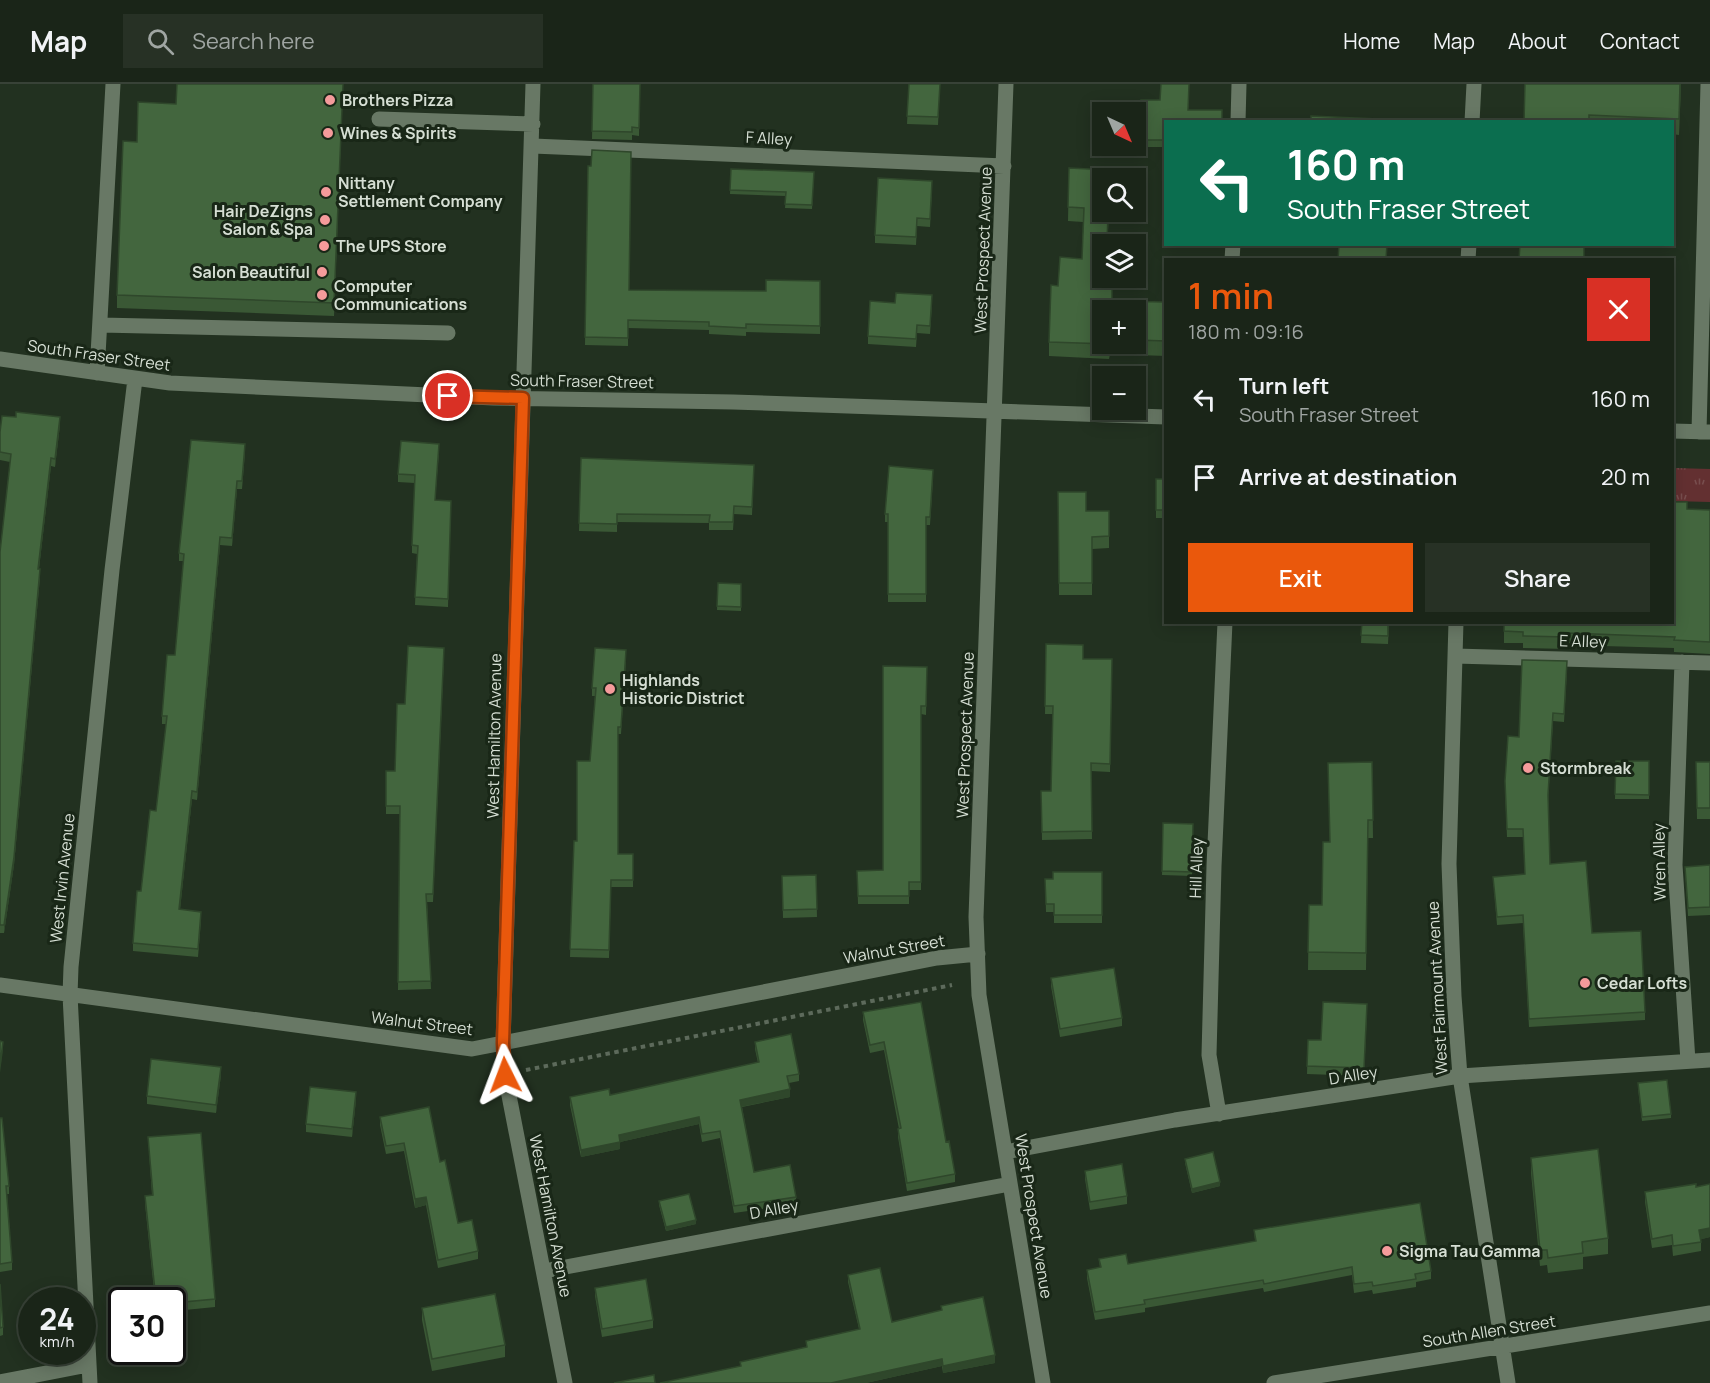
<!DOCTYPE html>
<html lang="en">
<head>
<meta charset="utf-8">
<style>
	:root { --surface:#1a2518; --page:#273125; --text:#f1f3f6; --muted:#9fa5a2; --line:#384237; --accent:#ea580c }
	body { margin:0; font-family:Manrope,sans-serif; background:var(--page); color:var(--text); height:100vh; display:flex; flex-direction:column; font-size:22px; white-space:nowrap }
	* { box-sizing:border-box; margin:0 }
	p { font-size:20px; color:var(--muted) }
	.icon { flex:none; width:33px; height:33px; fill:none; stroke:currentColor; stroke-width:2; stroke-linecap:round; stroke-linejoin:round }
	.map { position:relative; flex:1; overflow:hidden }
	.panel { position:absolute; left:1164px; top:174px; width:510px; height:366px; display:flex; flex-direction:column; background:var(--surface); border-radius:0px; box-shadow:0 3px 15px #0003,0 0 0 2px var(--line) }
	.panel>* { flex:none }
	.guide { position:absolute; left:1164px; top:36px; width:510px; height:126px; border-radius:0px; box-shadow:0 3px 15px #0003,0 0 0 2px var(--line); background:#0b6e4f; color:#fff; overflow:hidden }
	.needle { width:39px; rotate:136deg }
	.buttons { position:absolute; left:1092px; top:18px; display:grid; gap:12px }
	.buttons a { display:grid; place-items:center; width:54px; height:54px; border-radius:0px; background:var(--surface); box-shadow:0 3px 15px #0003,0 0 0 2px var(--line); font-size:30px }
	.speed { position:absolute; left:18px; top:1203px; display:flex; gap:12px; font-size:30px; font-weight:700; text-align:center }
	.speed>* { display:grid; place-content:center; width:78px; height:78px; border-radius:50%; background:var(--surface); box-shadow:0 3px 15px #0003,0 0 0 2px var(--line); line-height:1 }
	.speed small { font-size:15px; font-weight:400 }
	.speed .limit { border:3px solid #111; border-radius:9px; background:#fff; color:#111 }
	.pin { position:absolute; display:grid; place-items:center; width:51px; height:51px; color:#fff; margin:-26px; border:3px solid #fff; border-radius:50%; box-shadow:0 2px 6px #0007 }
	.me { position:absolute; width:66px; margin:-33px; rotate:357deg; stroke-linejoin:round; filter:drop-shadow(0 0 4px #0008) }
	.turn { display:flex; align-items:center; gap:21px; height:126px; padding:0 24px; font-size:27px }
	.turn .icon { width:78px; height:78px; stroke-width:2.5 }
	.turn b { display:block; font-size:42px; line-height:51px }
	.round { display:grid; place-items:center; flex:none; width:63px; height:63px; border-radius:0px; background:var(--page) }
	.overview { display:flex; align-items:center; justify-content:space-between; height:102px; padding:0 24px }
	h1 { font-size:36px; font-weight:600; line-height:45px; color:var(--accent) }
	.cta { display:flex; gap:12px; margin-top:auto; padding:12px 24px }
	.cta a { flex:1; height:69px; border-radius:0px; background:var(--accent); color:#fff; font-size:24px; font-weight:600; line-height:69px; text-align:center }
	.cta a+a { background:var(--page); color:var(--text) }
	ul { padding:0; list-style:none }
	li { display:flex; align-items:center; gap:18px; height:78px; padding:0 24px }
	li div { flex:1 }
	li b { display:block; font-size:22px }
	li em { font-style:normal }
	header { display:flex; align-items:center; gap:36px; box-sizing:border-box; height:84px; padding:0 30px; background:var(--surface); border-bottom:2px solid var(--line) }
	header strong { font-size:28px }
	nav { display:flex; gap:33px; margin-inline-start:auto; font-size:21px }
	.search { width:420px; height:54px; background:var(--page); display:flex; align-items:center; gap:15px; box-sizing:border-box; padding:0 21px; border-radius:0px; color:var(--muted); font-size:22px }
	.map>svg:first-child { display:block }
</style>
</head>
<body>
<header>
<strong>Map</strong>
<div class="search"><svg class="icon" aria-label="search" viewBox="0 0 24 24"><circle cx="10" cy="10" r="6"/><path d="M15 15l6 6"/></svg>Search here</div>
<nav><a>Home</a><a>Map</a><a>About</a><a>Contact</a></nav>
</header>
<div class="map">
<svg width="1710" height="1299" viewBox="0 0 1710 1299">
	<defs>
		<pattern id="park-tufts" width="24" height="20" patternUnits="userSpaceOnUse" patternTransform="scale(1.5)"><rect width="24" height="20" fill="#633031"/><path d="M3 7l-1-3M5 7V3M7 7l1-3M15 17l-1-3M17 17v-4M19 17l1-3" fill="none" stroke="#784e4e"/></pattern>
	</defs>
	<rect width="100%" height="100%" fill="#223120"/>
	<path fill="url(#park-tufts)" d="M1673,384l37,1v33l-37,-1z"/>
	<g fill="none" stroke-linecap="round" stroke-linejoin="round">
		<path stroke="#5d6a5b" stroke-width="4" stroke-dasharray="4.5 4.5" stroke-linecap="butt" d="M526,986l426,-85"/>
		<path stroke="#687865" stroke-width="15" d="M533,0l-30,959 2,32 60,308
			M1006,0l-30,833 3,78 64,388
			M379,35l154,5
			M1238,38l1,-38
			M1472,38l2,-38
			M533,62l471,20
			M1232,176l1,-16
			M1468,176l1,-16
			M101,241l347,8
			M0,275l170,24 324,15 239,4 433,15
			M97,289l16,-289
			M1672,347l38,1
			M1699,348l9,-348
			M1456,538l-7,242 5,132 6,80 48,307
			M1455,572l255,7
			M1682,578l-7,203 13,196
			M0,901l472,64 465,-91 41,-4
			M1219,1030l-10,-59 5,-189 11,-244
			M1005,1068l170,-32 285,-44 250,-16
			M544,1187l466,-87
			M0,1298l88,-17
			M90,1299l-20,-388 1,-28 41,-397 23,-191
			M1274,1299l436,-70"/>
	</g>
	<path fill="#3a5835" fill-rule="evenodd" d="M343,0l-9,232 -217,-8v-13l20,-153 39,-38z
		M593,0h47l-1,52 -7,-1v5l-40,-1z
		M909,0h31l-2,41 -31,-1z
		M1681,0l-2,51 -7,-1v-12h-148z
		M1136,33l30,5v25h-38v-1h8z
		M588,82h3l38,124 137,1 54,-10v53l-74,-2v4l-37,-2v-4l-81,-2v18l-43,-1z
		M1069,84l33,44h7l-4,77 7,12 54,1v54l-56,-2 -1,5 -60,-3v-14l9,-56 24,-27 1,-37 -15,-1zM1136,226v34h-34z
		M731,85l83,3 -2,37 -27,-1 1,-12 -56,-2z
		M932,105l-2,38 -13,-1 -1,19 -41,-2v-8z
		M895,219h37l-2,31 -13,-1 -1,14 -48,-3v-8z
		M60,341l-5,42 -4,-1 -12,103 1,8 -26,288 -10,68h-4v-381l10,-90 -10,-2v-28z
		M245,368l-3,37h-5l-5,57 -12,-1 -23,255 -5,-1 -12,111 21,10 -3,37 -65,-6v-8l8,-52 15,-80 10,-87h-4v-8l13,-61 9,-94h-5v-8z
		M439,368l-4,48 16,1 -3,106 -33,-2 2,-51 -5,-1v-8l3,-62 -17,-1v-8z
		M581,374l173,7 -2,50 -18,-1 -1,16h-24v-7l-92,-1v10l-38,-1z
		M933,394l-3,47h-4v77h-38v-80h-3v-8z
		M1156,395h10v39h-10z
		M1058,408l28,19h23v37l-17,1v46h-33z
		M1687,425l23,1v144l-36,-2v-4l-106,-3v4l-45,-1v-5h-19v-21z
		M718,499l23,1v27l-24,-1z
		M1362,538h27l-1,22 -27,-1z
		M1046,560l37,15h29l-2,113 -19,-1 1,68 -50,1 -1,-49h10l2,-77h-8z
		M444,572l-11,246h-6l4,87 -33,1 2,-176h-14v-43h9l10,-67z
		M626,574l-5,76h-3v120h15v33h-22l-2,71 -39,-1 4,-116h3l13,-80 5,-65h-3v-8z
		M927,583l-1,48 -5,-1v176h-12v14h-51l-1,-33 26,-1z
		M1567,585l-3,53 -11,-1 -5,80 2,63 42,69 53,79v8l-116,7 -6,-104 -26,2 -4,-48 32,-3 -2,-37h-16l-2,-48 14,-52z
		M1616,677h33v38h-34z
		M1372,678l1,76h-5l-2,132h-58l1,-65h13l7,-63z
		M1696,678h14v57h-13z
		M1163,739l30,1 -1,52 -30,-1z
		M1710,781v50l-22,1 -3,-49z
		M1102,788v51h-48v-11h-8l-1,-33h8z
		M816,791l1,42 -34,1 -1,-42z
		M1051,894l71,40v8l-62,11 -9,-51z
		M921,918l25,140 9,32v8l-48,9 -9,-54v-8h1l-15,-79 -14,3 -7,-33v-8z
		M1367,928l-3,64 -57,-2 1,-34h13z
		M755,958l44,32v7l-10,2 1,14 -48,10 12,65 42,25v7l-62,9 -14,-75 -18,4 -3,-18 -79,18v7l-39,8 -11,-52v-8l40,-2 148,-32 -3,-14z
		M221,991l-5,38 -69,-9v-8z
		M1638,1004l33,26v4l-29,3z
		M356,1016l-4,37 -46,-5v-8z
		M380,1033l60,45 18,61 20,28v8l-40,9 -12,-63 -11,3 -11,-57 -18,3 -6,-29z
		M0,1034l9,68v8h-2l5,68v8l-12,2z
		M148,1053l67,162v8l-30,3v12l-13,2v-24h-17l-10,-96v-8l7,-1z
		M1531,1074l77,80v16l-25,3v12l-35,4 -1,-8 -7,1 -9,-93z
		M1185,1075l35,27 -28,7 -7,-30z
		M1085,1087l42,25v8l-37,6 -5,-31z
		M1710,1100v53l-9,2v12l-28,5 -1,-11 -20,3 -7,-46v-10l51,-5z
		M659,1117l37,23 -30,7 -7,-26z
		M1254,1146l177,41v8l-15,3v5l-43,7 -1,-4 -18,3 -2,-18 -88,17 -1,-4 -118,20v4l-50,8 -8,-42v-8l13,-2 -1,-9 29,5 127,-23z
		M848,1191l44,47 49,-12v-4l54,57 -52,10 -1,-7 -76,17h-206l80,-17v-4l66,-15v-6l53,-12 -11,-47z
		M0,1200l3,43v8l-3,1z
		M595,1204l58,32v8l-51,9 -7,-41z
		M422,1224l83,37v12l-73,14 -10,-51z"/>
	<path fill="#2f472b" d="M343,0l-9,232v-13z
		M1680,0h1l-2,51v-16z
		M60,333v8l-5,42v-8z
		M51,374v8l-13,111v-8z
		M237,397v8l-5,57v-8z
		M220,453v8l-23,255v-8z
		M40,485l-26,296 -10,68v-8z
		M192,707v8l-13,119v-9z
		M3,958v8l-3,23v-8z
		M221,983v8l-5,38v-8z
		M790,1005v8l-50,10v-7z
		M356,1008v8l-4,37v-8z
		M699,1033v7l-79,18v7l-39,8v-7l38,-15z
		M1220,1098v4l-28,7v-4z
		M426,1113v8l-11,3v-9z
		M696,1136v4l-30,7v-4z
		M1710,1144v9l-11,3v-10z
		M995,1271v8l-52,10v-7z
		M942,1275v7l-76,17h-35z"/>
	<path fill="#43663e" stroke="#2f472b" stroke-width="1.5" d="M177,0h166l-9,219 -217,-8 6,-154 14,1 1,-40 38,2z
		M593,0h47l-1,44 -7,-1v5l-40,-1z
		M909,0h31l-2,33 -31,-1z
		M1161,0h28l-1,26h34v12h-56v18h-30v-23h5v-17h19z
		M1525,0h155l-1,35 -90,-4v7h-65z
		M1311,32l89,4v2h-89z
		M592,66l39,2 -2,138 137,1v-11l54,1v45l-74,-2v4l-37,-2v-4l-81,-2v18l-43,-1 3,-171h3z
		M1069,84l41,2v8h-8v34h6l-1,32h-5v34h3l-1,11h8v12l54,1v39l-30,-1v-30h-34v34h8h-1l-60,-2 2,-57 7,1 2,-29 22,2 2,-51 -16,-1z
		M731,85l83,3 -2,33 -27,-1 1,-12 -56,-2z
		M878,94l54,3 -2,38 -13,-1 -1,19 -41,-2z
		M1339,160h48l-1,16h-48z
		M1520,160h64v16h-65z
		M1168,173l50,2 -50,1z
		M896,209l36,2 -2,31 -13,-1 -1,14 -48,-3 2,-35 25,2z
		M16,328l44,5 -5,42 -4,-1 -13,111h2l-26,288 -10,68h-4v-373l11,-98 -11,-2v-20l2,-16 14,1z
		M191,356l54,4 -3,37h-5l-5,57 -12,-1 -23,255 -5,-1 -13,118 22,3 -3,37 -65,-6 4,-52h4l9,-81 6,1 11,-95h-5l5,-61h8l9,-101 -5,-1z
		M401,357l38,3 -4,56 16,1 -3,98 -33,-2 3,-51 -6,-1 3,-70 -17,-1z
		M581,374l173,7 -2,42 -18,-1 -1,16h-24l1,-7 -93,-1v10l-38,-1z
		M889,382l44,4 -3,47h-4v77h-38v-80h-3z
		M1156,395h10v31h-10z
		M1058,408h28v19h23v25l-17,1v46h-33z
		M1672,418h15v7l23,1v132l-36,-2 1,-3 -107,-4v4l-45,-1v-4l-19,-1v-9h168z
		M718,499l23,1v23l-24,-1z
		M1362,538h26v14l-27,-1z
		M1046,560l37,1v14h29l-2,105 -19,-1 1,68 -50,1 -1,-41h10l2,-85h-8z
		M408,562l36,2 -11,246h-7l5,87 -33,1 2,-176h-14v-35h9l2,-67h8z
		M595,564l31,2 -5,77h-3v127h15v26h-22l-2,70 -39,-1 4,-108h3v-80h13l6,-73h-4z
		M1522,576l45,1 -3,53 -11,-1 -5,82 2,69 36,-3 6,72 49,-2 4,81 -116,7 -6,-104 -26,2 -4,-40 32,-3 -2,-45h-16l-2,-48 3,-45 11,1z
		M883,582l44,1 -1,39h-5v176h-12v14h-51l-1,-25 26,-1z
		M1616,677h33v34l-34,-1z
		M1372,678l1,58h-5l-2,133 -58,-1 1,-47h13l1,-63h7l-2,-79z
		M1696,678h14v46h-13z
		M1163,739l30,1 -1,48 -30,-1z
		M1710,781v42l-22,1 -3,-41z
		M1053,788h49v43h-48v-11h-8l-1,-25h8z
		M816,791l1,34 -34,1 -1,-34z
		M1114,884l8,50 -62,11 -9,-51z
		M921,918l25,140 3,-1 6,33 -48,9 -9,-54 3,-1 -17,-86 -14,3 -7,-33z
		M1323,918l44,2 -3,64 -57,-2 1,-26h13z
		M791,950l8,40 -12,2 3,13 -50,11 14,72 36,-7 6,32 -62,9 -14,-75 -18,3 -3,-17 -80,18 1,7 -39,8 -11,-53 39,-8 1,6 149,-33 -4,-20z
		M0,957l3,1 -3,23z
		M151,975l70,8 -5,38 -69,-9z
		M1667,996l4,34 -29,3 -4,-34z
		M310,1003l46,5 -4,37 -46,-5z
		M429,1023l11,55 5,-2 13,63 14,-3 6,31 -40,9 -12,-63 -11,2 -11,-56 -18,3 -6,-29z
		M0,1034h2l7,68h-3l6,76 -12,2z
		M201,1049l14,166 -31,3 1,12 -13,2v-16h-16l-11,-104 8,-1 -5,-58z
		M1598,1065l10,89 -26,4 1,11 -35,5 -1,-8h-7l-9,-92z
		M1213,1068l7,30 -28,7 -7,-30z
		M1122,1080l5,32 -37,6 -5,-31z
		M1696,1100v3l14,-3v44l-11,2 2,12 -28,4 -1,-11 -20,4 -7,-47z
		M689,1110l7,26 -30,7 -7,-26z
		M1420,1119l11,68 -16,3 1,5 -43,7 -1,-4 -18,2 -2,-17 -88,17 -1,-4 -119,20 1,4 -50,8 -8,-42 14,-3 -2,-8 27,-5 2,10 128,-23 -2,-11z
		M880,1184l12,54 50,-12 -1,-4 42,-9 12,58 -52,11 -1,-7 -111,24h-171l81,-17 -1,-4 67,-15 -1,-6 54,-12 -12,-54z
		M646,1195l7,41 -51,9 -7,-41z
		M0,1200l3,43 -3,1z
		M495,1210l10,51 -73,14 -10,-51z
		M654,1291l1,8h-41z"/>
	<g fill="none" stroke-linecap="round" stroke-linejoin="round">
		<defs>
			<path id="route" d="M448,312l75,2 -20,645 2,32"/>
		</defs>
		<use href="#route" stroke="#983908" stroke-width="15"/>
		<use href="#route" stroke="#ea580c" stroke-width="10"/>
	</g>
	<g fill="#f59b9b" stroke="#192717" stroke-width="2">
		<circle cx="330" cy="16" r="6"/>
		<circle cx="328" cy="49" r="6"/>
		<circle cx="326" cy="108" r="6"/>
		<circle cx="325" cy="136" r="6"/>
		<circle cx="324" cy="162" r="6"/>
		<circle cx="322" cy="188" r="6"/>
		<circle cx="322" cy="211" r="6"/>
		<circle cx="610" cy="605" r="6"/>
		<circle cx="1528" cy="684" r="6"/>
		<circle cx="1585" cy="899" r="6"/>
		<circle cx="1387" cy="1167" r="6"/>
	</g>
	<g text-anchor="middle" dominant-baseline="central" stroke-width="6" stroke-linejoin="round" paint-order="stroke">
		<g font-size="16" font-weight="bold" fill="#d5ded3" stroke="#192717" text-anchor="start">
			<text x="342" y="16">Brothers Pizza</text>
			<text x="340" y="49">Wines &amp; Spirits</text>
			<text x="338" y="99">Nittany<tspan x="338" dy="18">Settlement Company</tspan></text>
			<text x="313" y="127" text-anchor="end">Hair DeZigns<tspan x="313" dy="18">Salon &amp; Spa</tspan></text>
			<text x="336" y="162">The UPS Store</text>
			<text x="310" y="188" text-anchor="end">Salon Beautiful</text>
			<text x="334" y="202">Computer<tspan x="334" dy="18">Communications</tspan></text>
			<text x="622" y="596">Highlands<tspan x="622" dy="18">Historic District</tspan></text>
			<text x="1540" y="684">Stormbreak</text>
			<text x="1597" y="899">Cedar Lofts</text>
			<text x="1399" y="1167">Sigma Tau Gamma</text>
		</g>
		<g font-size="16" fill="#d5ded3" stroke="#192717">
			<text transform="translate(769 54) rotate(3)">F Alley</text>
			<text transform="translate(983 166) rotate(-88)">West Prospect Avenue</text>
			<text transform="translate(99 271) rotate(8)">South Fraser Street</text>
			<text transform="translate(582 297) rotate(1)">South Fraser Street</text>
			<text transform="translate(1583 557) rotate(2)">E Alley</text>
			<text transform="translate(965 651) rotate(-88)">West Prospect Avenue</text>
			<text transform="translate(494 652) rotate(-89)">West Hamilton Avenue</text>
			<text transform="translate(1659 778) rotate(-91)">Wren Alley</text>
			<text transform="translate(1196 784) rotate(-88)">Hill Alley</text>
			<text transform="translate(62 794) rotate(-84)">West Irvin Avenue</text>
			<text transform="translate(894 865) rotate(-10)">Walnut Street</text>
			<text transform="translate(1437 904) rotate(-93)">West Fairmount Avenue</text>
			<text transform="translate(422 939) rotate(7)">Walnut Street</text>
			<text transform="translate(1353 991) rotate(-9)">D Alley</text>
			<text transform="translate(774 1125) rotate(-10)">D Alley</text>
			<text transform="translate(551 1132) rotate(79)">West Hamilton Avenue</text>
			<text transform="translate(1034 1132) rotate(81)">West Prospect Avenue</text>
			<text transform="translate(1489 1247) rotate(-9)">South Allen Street</text>
		</g>
	</g>
</svg>
<div class="buttons">
<a><svg class="needle" viewBox="-14 -14 28 28"><path d="M0-13l5 13h-10z" fill="#e53935"/><path d="M0 13l5-13h-10z" fill="#9fa5a2"/></svg></a>
<a><svg class="icon" aria-label="search" viewBox="0 0 24 24"><circle cx="10" cy="10" r="6"/><path d="M15 15l6 6"/></svg></a>
<a><svg class="icon" aria-label="layers" viewBox="0 0 24 24"><path d="M12 4l9 5-9 5-9-5zM3 14l9 5 9-5"/></svg></a>
<a>+</a>
<a>−</a>
</div>
<div class="speed"><div>24<small>km/h</small></div><div class="limit">30</div></div>
<div class="pin" style="left:448px;top:312px;background:#d93025"><svg class="icon" aria-label="arrive" viewBox="0 0 24 24"><path d="M6 21V4h12l-3 4 3 4H6"/></svg></div>
<svg class="me" style="left:505px;top:991px" viewBox="-20 -20 40 40"><path d="M0-17L14 15 0 8-14 15z" fill="#ea580c" stroke="#fff" stroke-width="4"/></svg>
<div class="guide">
<div class="turn"><svg class="icon" aria-label="left" viewBox="0 0 24 24"><path d="M17 20v-9H6M10 6l-5 5 5 5"/></svg><div><b>160 m</b>South Fraser Street</div></div>
</div>
<section class="panel">
<div class="overview"><div><h1>1 min</h1><p>180 m · 09:16</p></div><a class="round" style="background:#d93025;color:#fff"><svg class="icon" aria-label="close" viewBox="0 0 24 24"><path d="M6 6l12 12M18 6L6 18"/></svg></a></div>
<ul>
<li><svg class="icon" aria-label="left" viewBox="0 0 24 24"><path d="M17 20v-9H6M10 6l-5 5 5 5"/></svg><div><b>Turn left</b><p>South Fraser Street</p></div><em>160 m</em></li>
<li><svg class="icon" aria-label="arrive" viewBox="0 0 24 24"><path d="M6 21V4h12l-3 4 3 4H6"/></svg><div><b>Arrive at destination</b></div><em>20 m</em></li>
</ul>
<div class="cta"><a>Exit</a><a>Share</a></div>
</section>
</div>
</body>
</html>
